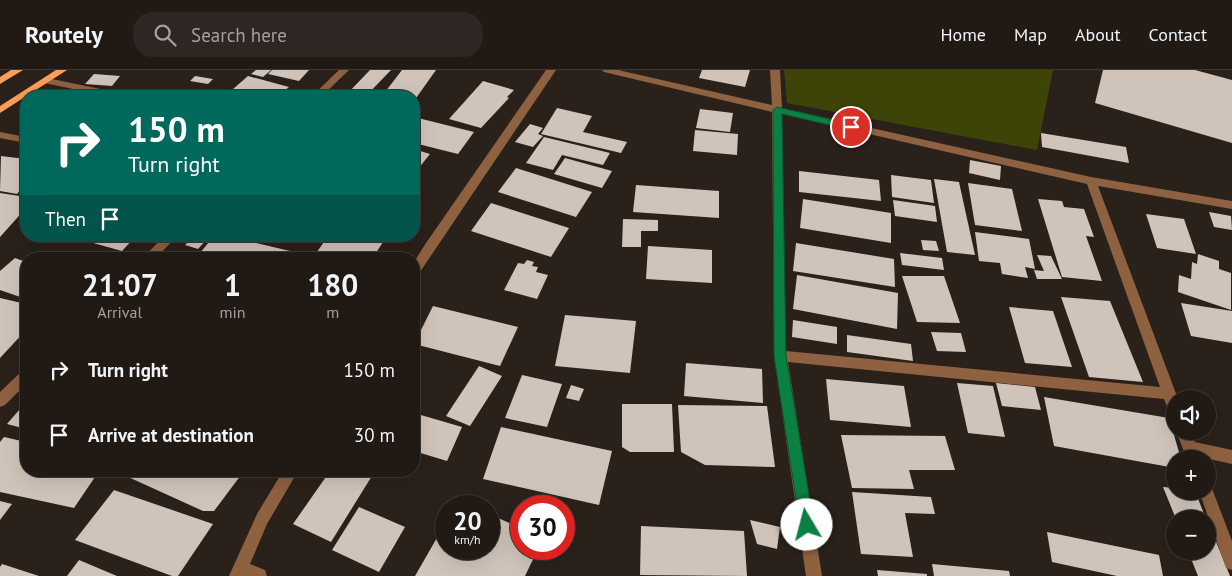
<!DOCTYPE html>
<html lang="en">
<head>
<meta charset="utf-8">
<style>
	:root { --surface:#201914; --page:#2d2622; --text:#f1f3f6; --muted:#a2a0a0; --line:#3d3834 }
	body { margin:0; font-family:"PT Sans",sans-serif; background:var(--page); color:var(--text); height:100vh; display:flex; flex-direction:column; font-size:19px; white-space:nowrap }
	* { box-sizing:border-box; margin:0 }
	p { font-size:16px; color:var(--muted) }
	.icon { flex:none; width:28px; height:28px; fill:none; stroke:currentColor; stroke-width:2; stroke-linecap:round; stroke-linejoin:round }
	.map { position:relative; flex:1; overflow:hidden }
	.side { position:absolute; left:20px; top:182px; width:400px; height:225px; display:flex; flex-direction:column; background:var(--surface); border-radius:20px; box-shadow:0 5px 20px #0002,0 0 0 1px var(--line) }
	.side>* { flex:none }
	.hud { position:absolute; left:20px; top:20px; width:400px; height:152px; border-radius:20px; box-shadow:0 5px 20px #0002,0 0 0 1px var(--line); background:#00695c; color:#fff; overflow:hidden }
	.controls { position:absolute; left:1166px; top:320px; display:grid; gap:10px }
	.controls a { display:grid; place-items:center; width:50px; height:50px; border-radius:50%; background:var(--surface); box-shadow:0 5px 20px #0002,0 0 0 1px var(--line); font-size:25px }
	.speed { position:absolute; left:435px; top:425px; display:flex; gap:10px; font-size:25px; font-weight:700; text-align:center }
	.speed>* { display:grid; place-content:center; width:65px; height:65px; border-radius:50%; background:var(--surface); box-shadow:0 5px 20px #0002,0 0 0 1px var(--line); line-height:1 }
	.speed small { font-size:12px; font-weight:400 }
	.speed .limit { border:8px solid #d22; background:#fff; color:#111 }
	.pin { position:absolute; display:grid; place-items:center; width:42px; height:42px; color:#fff; margin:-21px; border:2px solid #fff; border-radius:50%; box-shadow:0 1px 5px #0007 }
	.me { position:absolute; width:55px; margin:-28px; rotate:352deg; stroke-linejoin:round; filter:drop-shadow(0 0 4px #0008) }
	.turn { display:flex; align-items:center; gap:18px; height:105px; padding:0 25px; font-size:22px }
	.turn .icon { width:65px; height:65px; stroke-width:2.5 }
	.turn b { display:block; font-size:35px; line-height:42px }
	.then { display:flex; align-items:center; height:48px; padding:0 25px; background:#0003; gap:10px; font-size:19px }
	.eta { display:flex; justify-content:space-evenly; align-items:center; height:85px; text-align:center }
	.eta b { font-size:30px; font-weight:700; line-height:35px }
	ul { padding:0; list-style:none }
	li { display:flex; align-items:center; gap:15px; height:65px; padding:0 25px }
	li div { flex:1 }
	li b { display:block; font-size:19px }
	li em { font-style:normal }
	header { display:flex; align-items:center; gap:30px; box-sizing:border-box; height:70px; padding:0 25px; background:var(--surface); border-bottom:1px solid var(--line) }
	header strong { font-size:24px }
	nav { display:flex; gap:28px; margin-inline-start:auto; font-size:18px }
	.search { width:350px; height:45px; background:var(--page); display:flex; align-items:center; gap:12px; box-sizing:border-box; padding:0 18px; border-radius:20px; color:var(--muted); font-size:19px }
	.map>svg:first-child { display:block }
</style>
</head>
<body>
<header>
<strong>Routely</strong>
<div class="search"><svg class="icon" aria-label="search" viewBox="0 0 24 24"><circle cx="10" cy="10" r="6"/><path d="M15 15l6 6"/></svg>Search here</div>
<nav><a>Home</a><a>Map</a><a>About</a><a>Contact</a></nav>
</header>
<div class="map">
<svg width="1232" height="506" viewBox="0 0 1232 506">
	<rect width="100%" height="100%" fill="#2a211a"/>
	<path fill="#3e4407" d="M784,0h269l-16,80 -250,-47z"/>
	<path fill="#d0c4ba" d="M256,0h15l-8,7 -12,-3z
		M272,0h37l-10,11 -31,-7z
		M370,0h21l-25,26 -19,-2z
		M402,0h34l-22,31v-5h-32z
		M702,0h48l-5,17 -46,-9z
		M1103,0h92l37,10v63l-137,-40z
		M94,4l26,2 -8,10 -27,-2z
		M195,6l18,3 -5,5 -18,-3z
		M248,6l41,11 -11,9h-53z
		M483,11l31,9 -7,7 2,1 -28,30 -32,-9z
		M183,19l23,7h-32z
		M557,38l35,8 -9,16 44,10 -6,11 -80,-19z
		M700,39l33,4 -3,19 -34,-4z
		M414,47l60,15 -16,22 -44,-11z
		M530,54l13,4 -5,6 5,2 -10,11 -18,-5z
		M695,60l43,4 -1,21 -44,-4z
		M1041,63l85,14 3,16 -87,-16z
		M544,67l66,16 -7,12 -41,-10 -9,15 -27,-7z
		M414,79l16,5 -16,20z
		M1,86l25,3v29l-3,-1 -6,7 -17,-3z
		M565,88l47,13 -10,17 -48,-14z
		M970,90l31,6 -1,14 -31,-7z
		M516,98l76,24 -16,25 -78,-25z
		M799,101l80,9 2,21 -82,-9z
		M891,105l40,5 3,23 -42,-6z
		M934,109l25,3 16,73 -28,-3z
		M968,113l44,6 10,42 -47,-6z
		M636,115l83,6v27l-86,-6z
		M0,123l26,4v11l-26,29z
		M803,129l88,14v30l-91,-15z
		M1038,129l24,2 2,6 20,2 10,28 -8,-1 16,45 -40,-4z
		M893,130l42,6 2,16 -42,-6z
		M491,133l78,25 -18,29 -80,-26z
		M1209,142l22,4 1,14 -18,-3z
		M1146,144l38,5 12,35 -39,-6z
		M623,149l35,1v11h-17v16h-19z
		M975,162l54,7 6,30 -10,-2 3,11 -26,-4 -2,-11 -21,-2z
		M68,166h68l-14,15z
		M194,166h16l-12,13 -13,-4z
		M214,166h13l63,15 -6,8h-89z
		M328,166h47l10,3 -13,20h-26l-29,-7z
		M921,170l15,1 3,10 -16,-1z
		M796,173l98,16 1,28 -102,-16z
		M648,176l64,4v33l-66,-4z
		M900,183l42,5 2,12 -42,-5z
		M1198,184l21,7v8l12,4v37l-53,-18 1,-17 12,4 1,-17 5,2z
		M1037,185l14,1 11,23h-25l-3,-9 10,1z
		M15,188l11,4v37l-26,-9v-19z
		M527,190l7,2 -2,4 6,1 -2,5 12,3 -11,24 -33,-9 14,-27 6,1z
		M797,205l101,18 -1,36 -104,-20z
		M902,206h42l16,47 -43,-1z
		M1061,227l49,4 33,81 -54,-5z
		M0,228l26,6v26l-26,28z
		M1181,233l51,8v32l-41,-7z
		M433,236l85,21 -18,39 -86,-22z
		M1009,237l44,4 19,56 -47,-4z
		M565,245l71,6 -6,52 -75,-7z
		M793,250l44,7v17l-45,-7z
		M931,262l30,1 5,19 -29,-1z
		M847,265l64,9 2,17 -66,-9z
		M686,293l76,6 1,34 -79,-7z
		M479,296l23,10 -32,50 -24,-10z
		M522,305l40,9 -15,43 -42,-9z
		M826,309l78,7 7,41 -81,-7z
		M957,313l36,3 12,51 -37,-4z
		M996,313l39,4 6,23 -39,-4z
		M571,315l13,4 -5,12 -13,-3z
		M1044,327l125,21 12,41h-6v9l-121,-22z
		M26,332v27l-19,-5z
		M622,334h50l2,48h-44l-8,-5z
		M678,335l89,1 8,61 -70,-2 -24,-13z
		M414,343l48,14 -15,34 -33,-10z
		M501,357l111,24 -13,54 -116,-26z
		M841,365l104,1 10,34h-46l5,19 -62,-1z
		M4,367l22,5v29h73l-25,37 -74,-16v-50z
		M130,401h114l-30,40h-11l-77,-35z
		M330,401h45l-44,71 -38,-18z
		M1163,417l12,1v3h20l11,28h-30z
		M114,420l99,34 -35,52h-6l-97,-36z
		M852,422l79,5 4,17 -30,-1 8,44 -52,-3z
		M524,430l15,6h-18v43h17l-13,27h-110l31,-54v27h43v-35l23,10z
		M0,431l12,3 -12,16z
		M359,437l46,20 -26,45 -47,-22z
		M750,450l30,7 -3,22 -20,-5z
		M1208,452l22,54h-32l-10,-25h20z
		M641,456l103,5 3,45 -107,-1z
		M1047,462l112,23 4,21h-46l-65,-14z
		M79,490l38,16h-50z
		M2,494l37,12h-39v-9z
		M932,494l77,7 1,5h-76z
		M877,500l50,4v2h-49z"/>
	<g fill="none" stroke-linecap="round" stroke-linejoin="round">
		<path fill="#8e6141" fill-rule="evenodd" d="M47,8l73,15 5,3h-18l-63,-13v-4z
			M0,62l26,5v6l-26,-5z"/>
		<path fill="#8e6141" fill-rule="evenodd" d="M339,0h10l-27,26h-10z
			M546,0h10l-138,205 -4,2v-15l12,-19z
			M602,0h16l154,35 -2,-35h10l2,38 309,69 141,24v8l-134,-23 80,213h-3v17l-5,-2 -6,-15 -376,-37 34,214h-16l-32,-220 -2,-244 -168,-40zM782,44l305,70 73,203 -374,-36z
			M164,166h13l-22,23h-13z
			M26,300v14l-21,21 -5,2v-15l21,-20z
			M1176,361h14l5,11 37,8v14l-32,-7 1,2h-14z
			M283,401h15l-31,53 -17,40 15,6 2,6h-38l28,-62z
			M1208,415l3,1 21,55v29l-6,-2 -27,-77h9z"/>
		<path fill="#fb9e58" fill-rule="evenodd" d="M11,0h12l-23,14v-7z
			M56,0h11l-67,43v-7z"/>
	</g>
	<path fill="#0b8043" stroke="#07532c" d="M777,37l74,17 5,3 -5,3 -69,-16 4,242 28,169 -2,5 -5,2 -5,-2 -2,-5 -26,-169 -1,-246z"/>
</svg>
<div class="controls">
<a><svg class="icon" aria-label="sound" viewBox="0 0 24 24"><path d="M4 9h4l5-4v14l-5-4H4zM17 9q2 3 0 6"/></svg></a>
<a>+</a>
<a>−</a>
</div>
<div class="speed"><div>20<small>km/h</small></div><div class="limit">30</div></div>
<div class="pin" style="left:851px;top:57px;background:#d93025"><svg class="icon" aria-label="arrive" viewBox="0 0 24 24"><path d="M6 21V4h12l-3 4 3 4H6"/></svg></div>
<svg class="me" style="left:807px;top:455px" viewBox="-20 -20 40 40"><circle r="19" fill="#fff"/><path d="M0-13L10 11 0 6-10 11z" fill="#0b8043"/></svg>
<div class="hud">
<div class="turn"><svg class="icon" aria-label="right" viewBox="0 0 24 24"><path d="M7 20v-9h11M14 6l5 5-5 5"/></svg><div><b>150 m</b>Turn right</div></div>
<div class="then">Then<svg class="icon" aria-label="arrive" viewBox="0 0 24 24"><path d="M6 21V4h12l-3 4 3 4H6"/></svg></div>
</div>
<section class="side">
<div class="eta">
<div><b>21:07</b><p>Arrival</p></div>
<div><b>1</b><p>min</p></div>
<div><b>180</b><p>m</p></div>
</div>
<ul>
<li><svg class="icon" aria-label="right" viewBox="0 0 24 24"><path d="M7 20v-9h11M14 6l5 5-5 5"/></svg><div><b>Turn right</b></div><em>150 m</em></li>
<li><svg class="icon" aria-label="arrive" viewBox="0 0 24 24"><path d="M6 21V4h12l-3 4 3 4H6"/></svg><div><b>Arrive at destination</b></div><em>30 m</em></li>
</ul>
</section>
</div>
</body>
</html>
